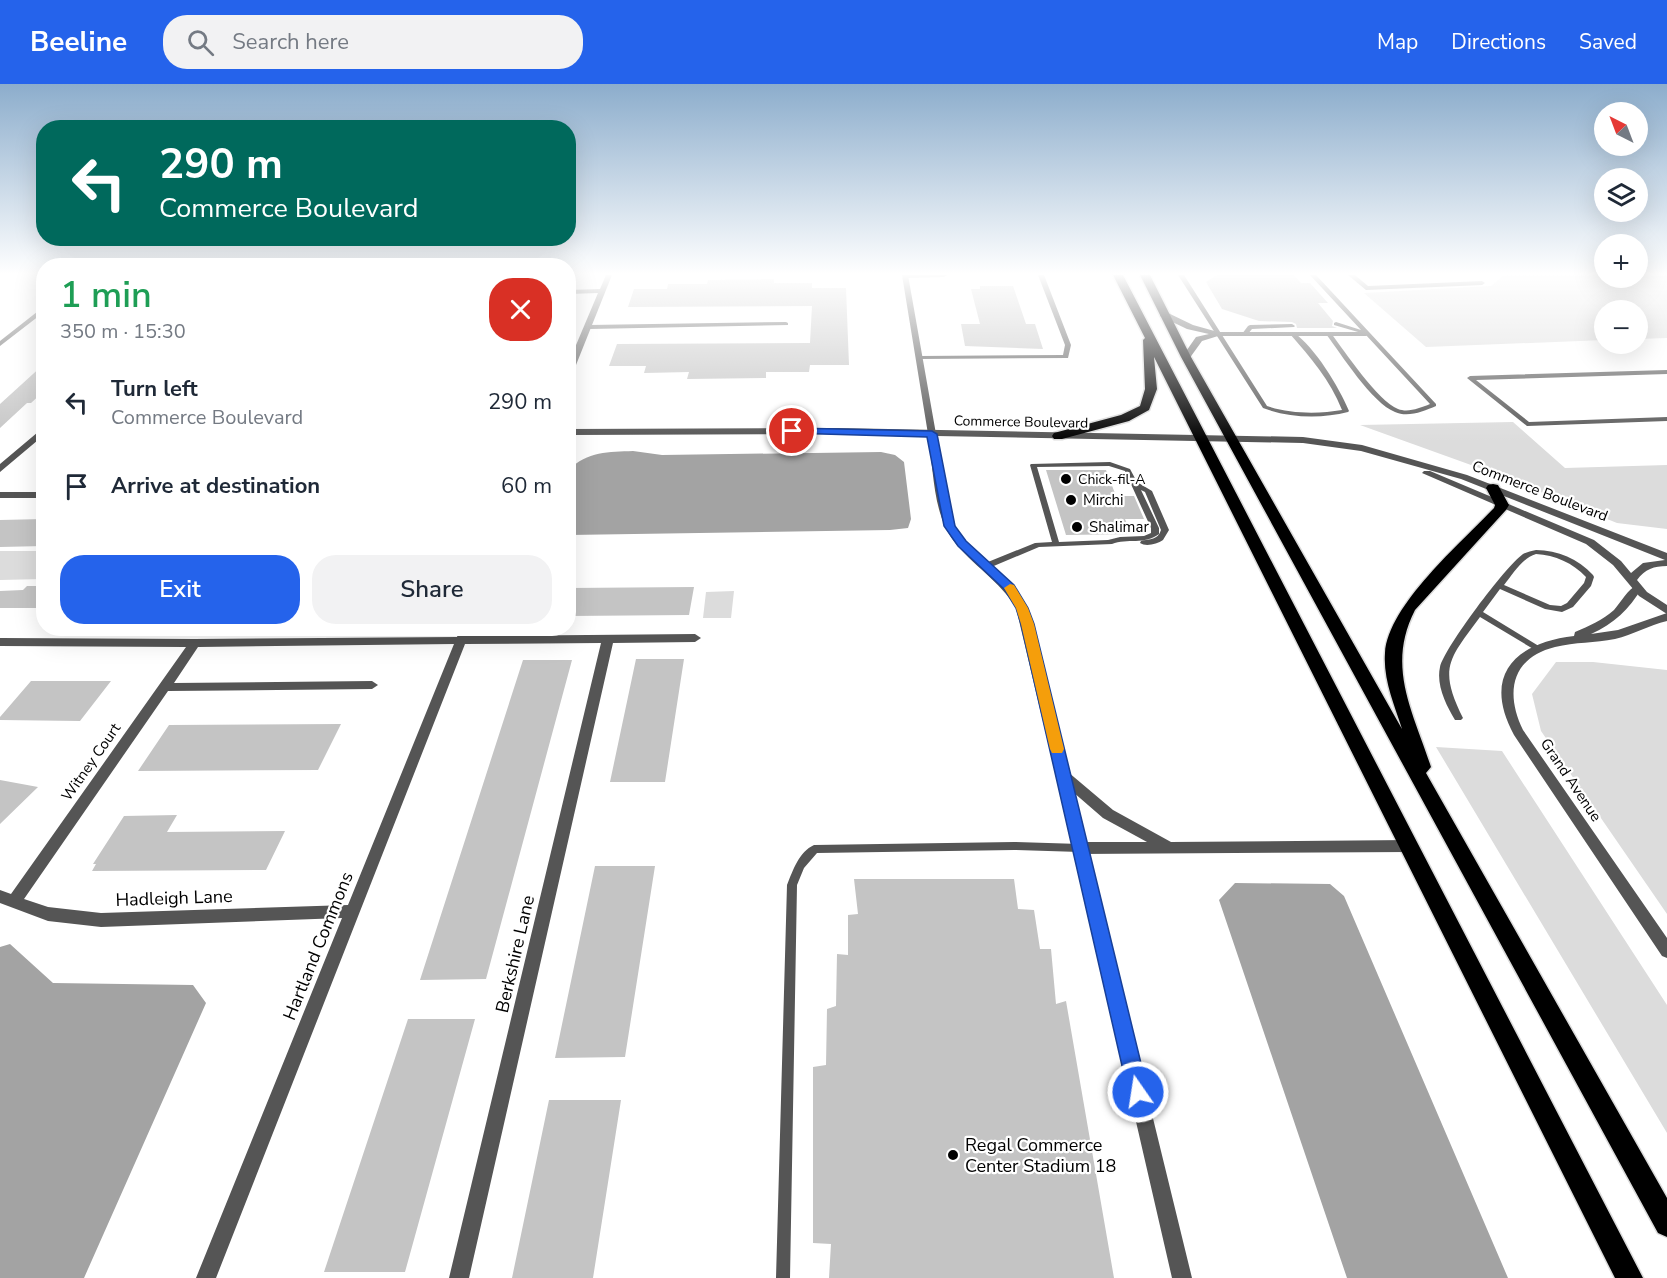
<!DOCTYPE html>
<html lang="en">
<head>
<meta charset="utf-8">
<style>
	:root { --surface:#fff; --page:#f2f2f3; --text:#1f2937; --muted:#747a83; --accent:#2563eb }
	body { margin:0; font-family:"Nunito Sans",sans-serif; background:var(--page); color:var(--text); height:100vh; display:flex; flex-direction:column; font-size:22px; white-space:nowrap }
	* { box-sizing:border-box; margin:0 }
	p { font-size:20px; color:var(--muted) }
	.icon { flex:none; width:33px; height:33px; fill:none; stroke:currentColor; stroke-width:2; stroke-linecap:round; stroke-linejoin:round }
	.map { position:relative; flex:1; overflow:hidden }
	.panel { position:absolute; left:36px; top:174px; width:540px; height:378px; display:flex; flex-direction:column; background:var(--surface); border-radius:24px; box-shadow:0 6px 24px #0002 }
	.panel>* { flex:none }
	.banner { position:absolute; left:36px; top:36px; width:540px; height:126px; border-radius:24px; box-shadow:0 6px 24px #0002; background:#00695c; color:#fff; overflow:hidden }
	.needle { width:39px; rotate:318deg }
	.fabs { position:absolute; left:1594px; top:18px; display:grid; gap:12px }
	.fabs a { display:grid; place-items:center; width:54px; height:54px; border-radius:50%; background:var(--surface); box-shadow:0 6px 24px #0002; font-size:30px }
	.pin { position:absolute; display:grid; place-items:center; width:51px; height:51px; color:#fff; margin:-26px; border:3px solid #fff; border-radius:50%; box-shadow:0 2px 6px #0007 }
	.me { position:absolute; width:66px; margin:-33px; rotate:347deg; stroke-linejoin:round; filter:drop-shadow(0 0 4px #0008) }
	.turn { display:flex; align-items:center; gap:21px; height:126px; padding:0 24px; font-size:27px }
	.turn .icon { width:78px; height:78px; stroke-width:2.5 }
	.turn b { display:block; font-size:42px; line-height:51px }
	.round { display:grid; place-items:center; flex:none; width:63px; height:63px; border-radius:24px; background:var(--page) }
	.summary { display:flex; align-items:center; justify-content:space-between; height:102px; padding:0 24px }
	h1 { font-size:36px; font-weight:600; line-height:45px; color:#1e9e55 }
	.cta { display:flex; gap:12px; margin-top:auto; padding:12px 24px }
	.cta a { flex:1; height:69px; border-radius:24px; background:var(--accent); color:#fff; font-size:24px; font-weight:600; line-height:69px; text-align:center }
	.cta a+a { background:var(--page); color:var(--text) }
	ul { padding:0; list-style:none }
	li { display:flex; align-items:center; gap:18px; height:84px; padding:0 24px }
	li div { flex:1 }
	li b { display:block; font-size:22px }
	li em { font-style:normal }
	header { display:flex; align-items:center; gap:36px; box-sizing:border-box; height:84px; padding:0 30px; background:var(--accent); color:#fff }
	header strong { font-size:28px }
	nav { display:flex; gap:33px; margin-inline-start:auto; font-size:21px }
	.search { width:420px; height:54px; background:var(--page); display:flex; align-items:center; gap:15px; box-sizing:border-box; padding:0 21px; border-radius:24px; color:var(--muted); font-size:22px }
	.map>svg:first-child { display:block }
</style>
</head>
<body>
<header>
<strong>Beeline</strong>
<div class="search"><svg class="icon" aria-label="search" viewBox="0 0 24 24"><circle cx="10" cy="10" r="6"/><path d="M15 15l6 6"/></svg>Search here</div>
<nav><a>Map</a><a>Directions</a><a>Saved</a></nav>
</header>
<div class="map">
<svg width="1667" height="1194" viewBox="0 0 1667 1194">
	<rect width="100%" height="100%" fill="#fff"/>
	<path fill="#dcdcdc" d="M1504,191h101v3l62,-3v63l-29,1v-29h-33v30l-179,7 -62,-54 127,-7z
		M1513,338l52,46 102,-3v64l-50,-6 -121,-49 -136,-49z
		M0,467h43v28l-43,1z
		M734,507l-3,27h-28l3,-26z
		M1556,578h37l74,8v244l-126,-183 -9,-37z
		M1436,663l66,4 165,254v128z"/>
	<path fill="#a3a3a3" d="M633,367l29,4 219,-3 14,3 9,7 7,57 -3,9 -18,2 -321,5v-65c18,-19 40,-18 64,-19z
		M1235,799l95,1 14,12 164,382h-161l-128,-378z
		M10,860l43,39 140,2 13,18 -122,275h-84v-331z"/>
	<path fill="#c4c4c4" d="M1217,191h77l7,8h9l18,20h-10l15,18 -1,5 5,2h-40l-1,-4 -4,-2 -33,-1 -37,-12 -16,-27z
		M774,195v4h38v5h34l3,77h-39l-1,7h-43v6l-79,1 2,-7 -45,1 2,-7h-37l8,-22 193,-1 2,-37 -184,1 6,-18h33l1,-5h39l1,-4z
		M980,202h33l13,38h9l8,25 -78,-3 -4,-22h19l-9,-35h9z
		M44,280v27l-13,12h-4l-27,25v-24z
		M1046,386h60l10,26h18l10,23h-19l6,15 -65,1z
		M44,435v27l-44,1v-27z
		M27,502h17v22h-44v-17l23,-1z
		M694,503l-5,28 -121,1v-28z
		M636,575h48l-19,123h-55z
		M523,576h49l-86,319 -66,1z
		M31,597h80l-31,40 -80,-1v-3z
		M341,640l-23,46 -180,1 31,-46z
		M0,696l38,7 -38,37z
		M177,731l-10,17 118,-1 -19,39 -174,1 4,-7h-3l31,-48z
		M595,782h60l-30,191 -70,1z
		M854,795h160l4,30 16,1 6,39h11l5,55 10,-3 48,277h-285l2,-34 -18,-1v-176l13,-2 1,-56 9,-3 1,-52 11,1v-40l10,-1z
		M408,935h67l-70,253h-81z
		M549,1016h72l-28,178h-81z"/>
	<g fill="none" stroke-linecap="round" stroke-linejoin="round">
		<defs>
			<path id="trunk" d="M1113,191h10l520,1003h-28l-461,-921 3,32 -8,21 -20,11 -67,18h-8l-2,-3 2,-3 67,-18 19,-9 5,-17 -2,-49 2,-2z
				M1140,191h10l41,82 211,372c-8,-25 -19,-50 -17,-76 3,-48 76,-110 109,-145l1,-3 -9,-17 2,-3 5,-1 5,1 11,20 -3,5 -91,100c-29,57 -2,101 16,157l-5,6 241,425v39l-9,-4 -477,-876z"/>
		</defs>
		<use href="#trunk" stroke="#dbdbdb" stroke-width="3"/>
		<path fill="#555" fill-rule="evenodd" d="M903,191h44l-3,2 -39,1 -2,-1z
			M1038,191h6l27,70 -3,13 -150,1v-2l2,-1 143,-1 2,-10z
			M1178,191h6l83,131c23,8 52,8 75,4 -12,-30 -31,-52 -52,-76l3,-2c22,15 46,55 56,79l-1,1c-27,7 -59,6 -85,-4z
			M1310,191h6l120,129v2c-12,5 -28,12 -41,6 -23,-9 -54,-58 -69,-78l1,-1h4c14,19 47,68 67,76 10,4 22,-1 32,-5l-65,-70 -31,-9v-2l2,-1 25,8z
			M42,224h2v4l-44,34v-5z
			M786,238l2,1v2l-199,4 -3,-2 3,-2z
			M1292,240l3,2 -1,1 -42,2 -5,6 -5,-1 6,-8 2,-1z
			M1667,286v4l-191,6 53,42 138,-5v4l-140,5 -60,-48 3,-2z
			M1110,378l20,7 7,13 15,9 17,39 -6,10c-6,4 -17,7 -23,3l1,-2c9,-2 17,-1 20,-11l-16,-38 -4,-2 18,38v6c-14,11 -32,4 -47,10l-73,3 -50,21h-6l-1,-2 1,-2 52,-21 17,-1 -22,-77 1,-1zM1109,382l16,5 26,57v5l-7,3 -24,1 -12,3 -49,2 -22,-75z
			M1536,466c22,0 42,9 57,25l1,2 -3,9 -18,21 -11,5 -17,-3 -45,-20 -17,23 59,36 -4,3 -3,-1 -55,-33c-31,42 -42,51 -17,101l-2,2h-6c-9,-15 -19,-35 -15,-53 5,-20 65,-100 83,-113 4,-2 8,-3 13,-4zM1536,470c19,1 37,9 50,23l-2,6 -17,20 -6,3 -11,-1 -46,-20c9,-11 18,-27 32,-31z
			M1014,758l66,2 4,1 1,3 -1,3 -4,1 -66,-2 -197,3 -13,15 -7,17 -7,393h-14l11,-393c6,-15 12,-33 27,-40z"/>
		<path fill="#555" fill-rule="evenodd" d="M606,191h6l-40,100 -4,2v-13l30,-71 -30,1v-4l32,-1z
			M902,191h6l28,159 -4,3 -4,-3z
			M1348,191h7l13,11 114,-5 3,2 -3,2 -116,5z
			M1160,228h6l27,13 25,7h148l4,2 -4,2h-148l-16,5 -13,18h-3l-4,-2 14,-20 13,-3 -22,-5 -27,-13z
			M44,343v8l-44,37v-8z
			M0,408h44v6h-44z
			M1637,501l5,3c-13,21 -28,36 -51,46l27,-4 49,-17v8c-18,4 -34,14 -52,18 -20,4 -40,3 -60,8 -44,11 -50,46 -32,83l144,208v20l-5,-2 -148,-221c-32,-59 0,-92 60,-99l1,-4c14,-6 28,-12 39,-22 7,-8 14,-21 23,-25z
			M460,544h11l-3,8 227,-2 6,4 -6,4 -82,1 -144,635h-20l152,-635 -136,1 -249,634h-20l146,-360 -241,9 -53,-6 -48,-18v-13l11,4 175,-247 -186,-1v-8l195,1 262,-2zM454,560l-106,261 -247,8 -53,-6 -24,-8 144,-208 204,-2 6,-4 -6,-4 -198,2 24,-36z
			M1080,758l5,2 2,4 105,430h-20l-99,-430 2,-4z"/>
		<path fill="#555" fill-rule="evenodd" d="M837,344l466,9 59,8 105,30 200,78v13c-13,0 -22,3 -30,14l10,12 20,13v9l-28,-18 -26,-31 -27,-21 -164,-71 2,-2h6l164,69 27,21 10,12 12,-10 22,-3 -204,-81 -100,-28 -58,-8 -366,-7 11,66 8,26 12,16 44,41 16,23 40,164 45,38 58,32 238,-2 5,2 2,4 -2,4 -5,2 -329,2 -5,-2 -2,-4 -57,-240c-16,-27 -44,-43 -63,-68 -21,-29 -19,-71 -25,-105l-91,-1 -269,1v-6zM1073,708l30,26 44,24h-61z"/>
		<use href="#trunk" fill="#000" fill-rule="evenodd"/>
	</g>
	<linearGradient id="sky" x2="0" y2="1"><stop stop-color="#8cadcc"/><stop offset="0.53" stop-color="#fff"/><stop offset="1" stop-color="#fff" stop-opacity="0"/></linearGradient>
	<rect width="1667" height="358" fill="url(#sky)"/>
	<path fill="#2563eb" stroke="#184099" stroke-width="1.5" d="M792,344l140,3 5,3 18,92 11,15 48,44 14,23 6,16 114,468 -3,7 -7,3 -7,-3 -3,-7 -107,-468 -5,-16 -11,-18 -47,-44 -14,-20 -17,-89 -139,-4v-4z"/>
	<path fill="#f59e0b" d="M1010,500l4,1 14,23 6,16 30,125 -2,4h-10l-2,-4 -29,-125 -5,-16 -12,-20z"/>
	<g fill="#000" stroke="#fff" stroke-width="2">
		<circle cx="1066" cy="395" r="6"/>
		<circle cx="1071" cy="416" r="6"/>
		<circle cx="1077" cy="443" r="6"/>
		<circle cx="953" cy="1071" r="6"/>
	</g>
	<g text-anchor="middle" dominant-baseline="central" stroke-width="4.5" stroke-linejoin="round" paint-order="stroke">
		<g font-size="14" fill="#000" stroke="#fff">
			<text transform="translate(1021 338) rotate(1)">Commerce Boulevard</text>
		</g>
		<g font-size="14" fill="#000" stroke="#fff" text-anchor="start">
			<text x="1078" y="395">Chick-fil-A</text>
		</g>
		<g font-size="15" fill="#000" stroke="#fff">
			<text transform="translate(1540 407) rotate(21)">Commerce Boulevard</text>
			<text transform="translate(91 678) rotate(-55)">Witney Court</text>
			<text transform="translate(1571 696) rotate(56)">Grand Avenue</text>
		</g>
		<g font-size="15" fill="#000" stroke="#fff" text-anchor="start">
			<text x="1083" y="416">Mirchi</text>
			<text x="1089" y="443">Shalimar</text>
		</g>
		<g font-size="18" fill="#000" stroke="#fff">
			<text transform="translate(174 814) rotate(-2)">Hadleigh Lane</text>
			<text transform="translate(318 862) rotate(-68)">Hartland Commons</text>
			<text transform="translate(515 870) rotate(-77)">Berkshire Lane</text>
		</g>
		<g font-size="18" fill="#000" stroke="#fff" text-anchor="start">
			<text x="965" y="1061">Regal Commerce<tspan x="965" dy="21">Center Stadium 18</tspan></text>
		</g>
	</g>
</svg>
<div class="fabs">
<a><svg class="needle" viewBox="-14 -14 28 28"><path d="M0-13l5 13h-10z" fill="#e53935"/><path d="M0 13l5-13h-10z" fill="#747a83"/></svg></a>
<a><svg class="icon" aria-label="layers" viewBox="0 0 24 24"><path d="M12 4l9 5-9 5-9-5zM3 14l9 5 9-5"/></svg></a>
<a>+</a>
<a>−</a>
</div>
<div class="pin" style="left:792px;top:347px;background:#d93025"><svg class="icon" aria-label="arrive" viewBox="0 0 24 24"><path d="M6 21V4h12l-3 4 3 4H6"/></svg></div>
<svg class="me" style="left:1138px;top:1008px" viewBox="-20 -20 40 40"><circle r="17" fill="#2563eb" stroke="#fff" stroke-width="3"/><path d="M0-11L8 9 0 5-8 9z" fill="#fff"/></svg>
<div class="banner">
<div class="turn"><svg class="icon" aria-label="left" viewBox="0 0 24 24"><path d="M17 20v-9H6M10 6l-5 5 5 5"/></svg><div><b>290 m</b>Commerce Boulevard</div></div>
</div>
<section class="panel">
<div class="summary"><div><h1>1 min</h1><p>350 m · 15:30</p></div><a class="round" style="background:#d93025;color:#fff"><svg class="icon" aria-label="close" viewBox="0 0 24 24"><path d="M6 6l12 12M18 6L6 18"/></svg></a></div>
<ul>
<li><svg class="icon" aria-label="left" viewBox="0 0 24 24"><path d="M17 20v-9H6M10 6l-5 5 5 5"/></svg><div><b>Turn left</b><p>Commerce Boulevard</p></div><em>290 m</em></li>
<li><svg class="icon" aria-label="arrive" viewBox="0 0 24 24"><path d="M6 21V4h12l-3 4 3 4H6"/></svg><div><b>Arrive at destination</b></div><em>60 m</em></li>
</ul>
<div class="cta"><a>Exit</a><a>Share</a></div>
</section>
</div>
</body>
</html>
